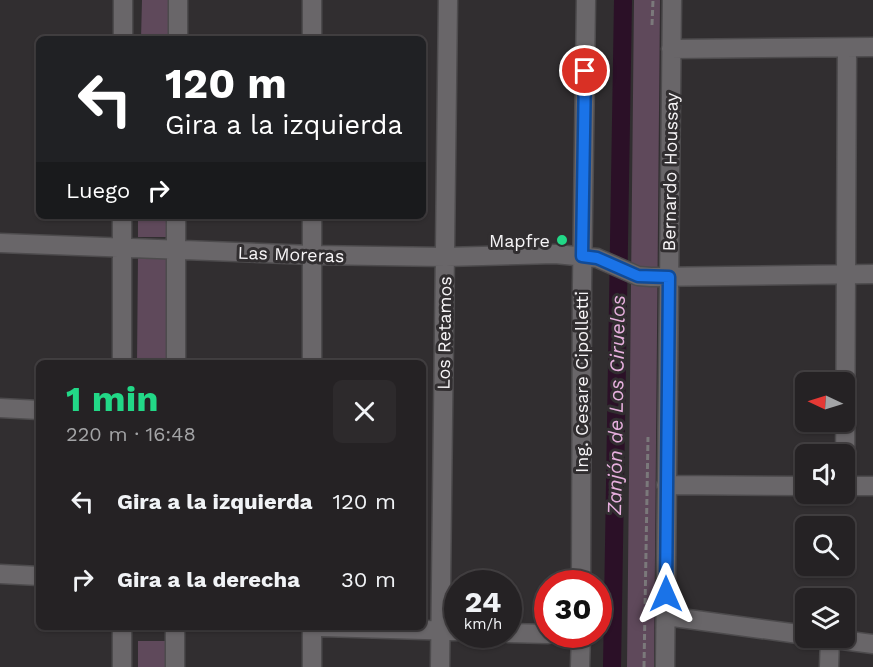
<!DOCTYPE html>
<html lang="es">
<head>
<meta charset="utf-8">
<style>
	:root { --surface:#252224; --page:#2d2a2c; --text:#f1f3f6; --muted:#a3a4a6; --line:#423f41; --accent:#22d887 }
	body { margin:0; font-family:"Work Sans",sans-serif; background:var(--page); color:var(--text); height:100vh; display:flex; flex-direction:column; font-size:22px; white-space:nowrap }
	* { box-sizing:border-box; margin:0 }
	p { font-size:20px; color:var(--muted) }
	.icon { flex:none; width:33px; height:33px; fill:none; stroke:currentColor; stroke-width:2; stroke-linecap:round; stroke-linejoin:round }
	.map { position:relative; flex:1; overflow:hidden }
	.side { position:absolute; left:36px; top:360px; width:390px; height:270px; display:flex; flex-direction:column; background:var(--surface); border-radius:9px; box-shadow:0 2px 4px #0004,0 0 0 2px var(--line) }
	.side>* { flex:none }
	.guide { position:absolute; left:36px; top:36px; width:390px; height:183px; border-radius:9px; box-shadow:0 2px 4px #0004,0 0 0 2px var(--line); background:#202124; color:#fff; overflow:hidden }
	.needle { width:39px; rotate:274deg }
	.tools { position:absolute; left:795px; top:372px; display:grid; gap:12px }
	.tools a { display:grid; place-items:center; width:60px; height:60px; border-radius:9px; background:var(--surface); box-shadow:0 2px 4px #0004,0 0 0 2px var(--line); font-size:30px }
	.speed { position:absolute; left:444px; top:570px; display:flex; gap:12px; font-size:30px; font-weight:700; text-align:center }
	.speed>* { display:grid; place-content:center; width:78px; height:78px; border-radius:50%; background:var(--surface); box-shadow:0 2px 4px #0004,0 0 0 2px var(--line); line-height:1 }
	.speed small { font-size:15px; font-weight:400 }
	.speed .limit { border:9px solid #d22; background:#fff; color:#111 }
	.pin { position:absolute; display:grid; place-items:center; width:51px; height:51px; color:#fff; margin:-26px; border:3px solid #fff; border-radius:50%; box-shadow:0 2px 6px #0007 }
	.me { position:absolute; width:66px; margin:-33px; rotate:0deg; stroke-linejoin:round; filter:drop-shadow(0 0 4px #0008) }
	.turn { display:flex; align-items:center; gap:21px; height:126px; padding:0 30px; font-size:27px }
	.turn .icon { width:78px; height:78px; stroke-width:2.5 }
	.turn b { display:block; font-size:42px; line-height:51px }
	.then { display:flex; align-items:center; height:57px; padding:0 30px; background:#0003; gap:12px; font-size:22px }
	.round { display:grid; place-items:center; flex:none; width:63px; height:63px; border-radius:9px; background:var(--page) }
	.summary { display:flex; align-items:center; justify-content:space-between; height:102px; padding:0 30px }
	h1 { font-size:36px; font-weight:700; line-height:45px; color:var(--accent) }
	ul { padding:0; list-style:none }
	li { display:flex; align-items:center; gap:18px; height:78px; padding:0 30px }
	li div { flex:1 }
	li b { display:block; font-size:22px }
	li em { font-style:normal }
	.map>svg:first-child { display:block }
</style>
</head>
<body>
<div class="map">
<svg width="873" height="667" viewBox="0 0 873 667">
	<rect width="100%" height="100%" fill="#312e30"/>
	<path fill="#5f495b" d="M142,0h32v39h-33z
		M634,0h26l-6,667h-27z
		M138,216h32v21h-32z
		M138,256h33l-1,107h-33z
		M138,641h29v26h-29z"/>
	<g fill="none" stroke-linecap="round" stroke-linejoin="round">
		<path stroke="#2b1027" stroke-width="18" d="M612,667l11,-667"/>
		<defs>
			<path id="minor" d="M123,39v-39
				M178,39v-39
				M312,39v-39
				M671,49l202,-2
				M122,216v147
				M0,243l312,12 133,2 110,-3 42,4 41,18 13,1 222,-3
				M176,363v-147
				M312,363v-147
				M0,408l39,2
				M666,485l140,1
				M844,486h29
				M845,486l2,-438
				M0,574l39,2
				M581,584l1,-299 4,-285
				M666,616l140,19
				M322,627l136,4
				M508,633l40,1
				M827,638l46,6
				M122,667v-40
				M175,667v-40
				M312,667v-40
				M440,667l8,-667
				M580,667l1,-33
				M665,667l7,-667
				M829,667l1,-29"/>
		</defs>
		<use href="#minor" stroke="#4d4b4d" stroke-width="21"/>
		<path stroke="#7b797b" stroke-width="3" stroke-dasharray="6 3" stroke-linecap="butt" d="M652,25l1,-25
			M644,667l4,-230"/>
		<use href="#minor" stroke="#696669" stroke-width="18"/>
	</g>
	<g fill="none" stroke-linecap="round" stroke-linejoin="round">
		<defs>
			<path id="route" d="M585,71l-3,185 15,2 41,18 31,1 -3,317"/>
		</defs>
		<use href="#route" stroke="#114b97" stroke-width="15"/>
		<use href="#route" stroke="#1a73e8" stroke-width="10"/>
	</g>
	<circle fill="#22d887" stroke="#312e30" stroke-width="2" cx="562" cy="240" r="6"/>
	<g text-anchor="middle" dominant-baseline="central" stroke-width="6" stroke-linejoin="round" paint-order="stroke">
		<g font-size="18" fill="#f6f4f6" stroke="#312e30">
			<text transform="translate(670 172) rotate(-89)">Bernardo Houssay</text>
			<text transform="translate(291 254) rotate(2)">Las Moreras</text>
			<text transform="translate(444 333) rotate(-89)">Los Retamos</text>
			<text transform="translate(581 382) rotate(-90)">Ing. Cesare Cipolletti</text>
		</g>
		<g font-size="18" fill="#f6f4f6" stroke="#312e30" text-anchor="end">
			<text x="550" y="240">Mapfre</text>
		</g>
		<g font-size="20" font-style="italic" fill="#e7b0de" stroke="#312e30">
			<text transform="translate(616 405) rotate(-89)">Zanjón de Los Ciruelos</text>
		</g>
	</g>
</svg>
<div class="tools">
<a><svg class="needle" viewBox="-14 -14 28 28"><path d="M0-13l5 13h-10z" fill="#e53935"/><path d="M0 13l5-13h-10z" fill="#a3a4a6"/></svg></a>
<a><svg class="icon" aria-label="sound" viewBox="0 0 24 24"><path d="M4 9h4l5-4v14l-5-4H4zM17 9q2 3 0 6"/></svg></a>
<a><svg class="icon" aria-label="search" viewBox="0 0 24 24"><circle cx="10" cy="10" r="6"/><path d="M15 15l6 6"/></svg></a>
<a><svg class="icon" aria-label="layers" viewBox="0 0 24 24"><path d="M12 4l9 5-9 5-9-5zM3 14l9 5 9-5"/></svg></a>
</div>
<div class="speed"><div>24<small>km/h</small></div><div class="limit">30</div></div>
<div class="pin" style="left:585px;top:71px;background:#d93025"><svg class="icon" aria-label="arrive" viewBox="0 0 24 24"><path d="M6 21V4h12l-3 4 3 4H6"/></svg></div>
<svg class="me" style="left:666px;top:594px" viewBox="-20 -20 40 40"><path d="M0-17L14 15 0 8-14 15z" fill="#1a73e8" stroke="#fff" stroke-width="4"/></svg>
<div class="guide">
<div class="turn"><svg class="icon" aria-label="left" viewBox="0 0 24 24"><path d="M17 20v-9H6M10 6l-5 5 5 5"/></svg><div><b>120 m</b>Gira a la izquierda</div></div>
<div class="then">Luego<svg class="icon" aria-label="right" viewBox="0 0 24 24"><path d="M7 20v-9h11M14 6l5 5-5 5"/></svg></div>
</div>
<section class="side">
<div class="summary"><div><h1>1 min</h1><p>220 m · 16:48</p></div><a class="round"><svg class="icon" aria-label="close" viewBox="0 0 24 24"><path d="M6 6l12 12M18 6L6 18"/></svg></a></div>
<ul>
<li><svg class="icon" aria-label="left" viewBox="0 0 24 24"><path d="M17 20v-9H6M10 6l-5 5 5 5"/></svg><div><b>Gira a la izquierda</b></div><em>120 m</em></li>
<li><svg class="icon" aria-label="right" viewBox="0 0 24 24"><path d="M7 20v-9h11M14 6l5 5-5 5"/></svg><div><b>Gira a la derecha</b></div><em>30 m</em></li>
</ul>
</section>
</div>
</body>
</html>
